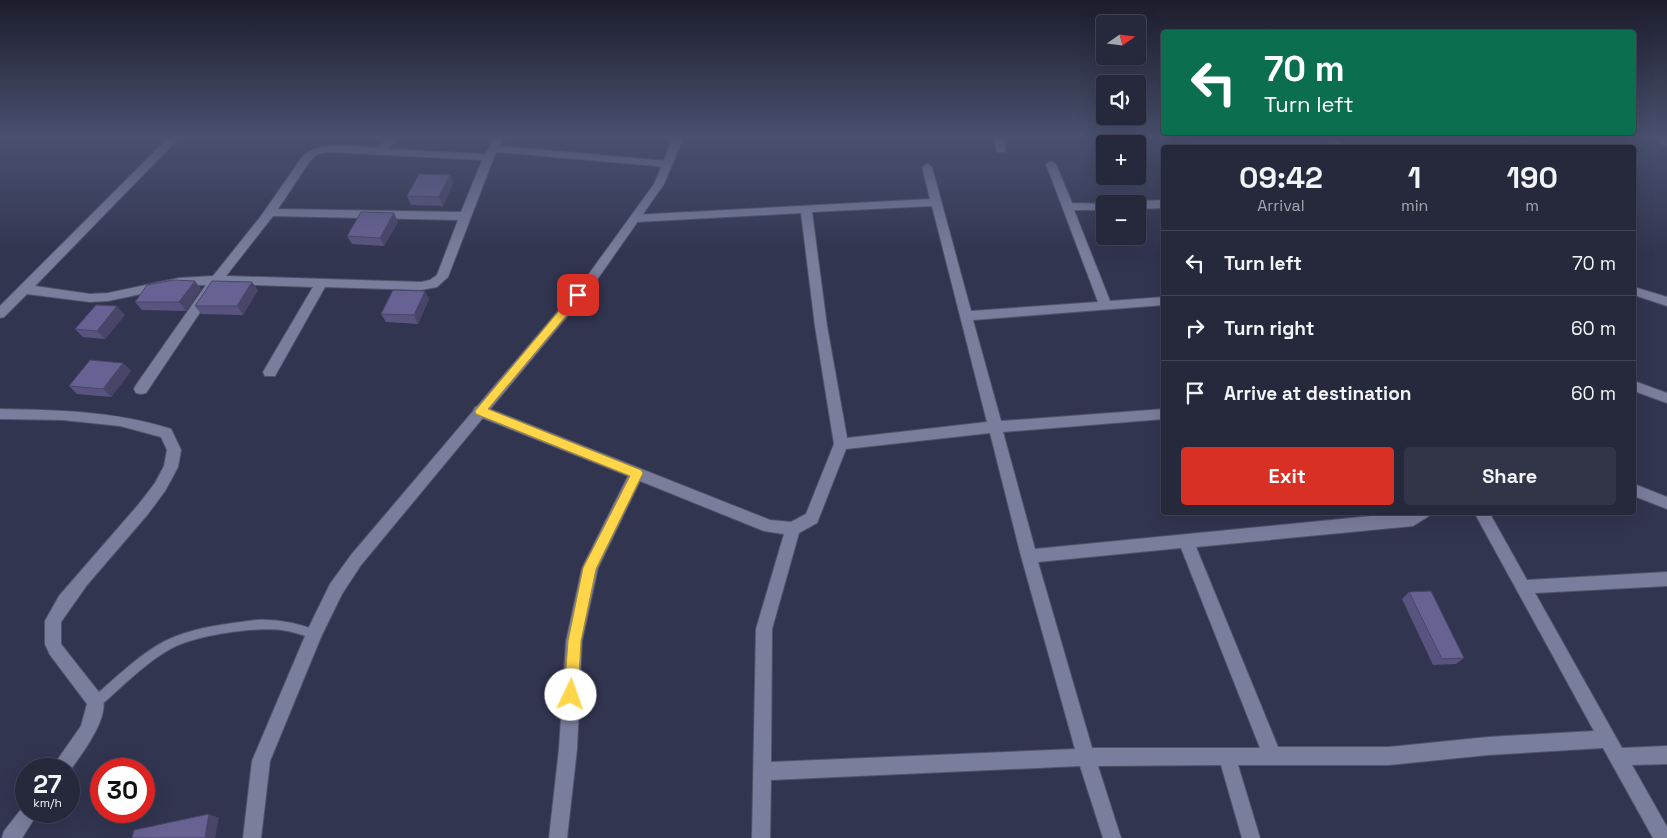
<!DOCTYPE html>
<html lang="en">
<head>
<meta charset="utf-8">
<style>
	:root { --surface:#26283c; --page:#323447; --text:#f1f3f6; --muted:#a4a6af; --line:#424456; --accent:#d93025 }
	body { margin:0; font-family:"Space Grotesk",sans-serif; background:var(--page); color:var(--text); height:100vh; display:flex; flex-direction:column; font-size:19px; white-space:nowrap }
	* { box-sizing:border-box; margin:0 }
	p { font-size:16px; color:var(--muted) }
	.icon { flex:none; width:28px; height:28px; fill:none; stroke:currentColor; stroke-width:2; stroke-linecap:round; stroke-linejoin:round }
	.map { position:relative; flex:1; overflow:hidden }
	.panel { position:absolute; left:1161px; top:145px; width:475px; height:370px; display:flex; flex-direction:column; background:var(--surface); border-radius:5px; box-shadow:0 5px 20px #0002,0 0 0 1px var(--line) }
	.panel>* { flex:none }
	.hud { position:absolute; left:1161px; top:30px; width:475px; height:105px; border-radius:5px; box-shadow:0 5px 20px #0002,0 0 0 1px var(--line); background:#0b6e4f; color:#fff; overflow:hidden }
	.needle { width:32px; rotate:76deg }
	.tools { position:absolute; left:1096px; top:15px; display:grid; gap:10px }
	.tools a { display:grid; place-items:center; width:50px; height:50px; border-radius:5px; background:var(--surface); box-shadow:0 5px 20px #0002,0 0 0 1px var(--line); font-size:25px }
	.speed { position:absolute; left:15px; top:758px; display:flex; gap:10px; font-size:25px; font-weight:700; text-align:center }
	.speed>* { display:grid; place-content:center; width:65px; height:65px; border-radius:50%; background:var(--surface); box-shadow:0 5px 20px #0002,0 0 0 1px var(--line); line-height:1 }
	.speed small { font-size:12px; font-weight:400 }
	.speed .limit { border:8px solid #d22; background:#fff; color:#111 }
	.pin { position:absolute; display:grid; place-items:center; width:42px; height:42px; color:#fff; margin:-21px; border-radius:10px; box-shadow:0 2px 8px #0006 }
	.me { position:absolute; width:55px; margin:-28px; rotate:3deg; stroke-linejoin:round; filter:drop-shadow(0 0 4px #0008) }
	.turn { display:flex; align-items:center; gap:18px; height:105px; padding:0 20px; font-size:22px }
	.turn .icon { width:65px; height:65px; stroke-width:2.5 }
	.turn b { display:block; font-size:35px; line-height:42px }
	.eta { display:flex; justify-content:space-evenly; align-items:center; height:85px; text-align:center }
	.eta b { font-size:30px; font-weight:600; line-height:35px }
	.action { display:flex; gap:10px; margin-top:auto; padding:10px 20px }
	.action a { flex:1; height:58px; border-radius:5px; background:var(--accent); color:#fff; font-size:20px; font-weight:600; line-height:58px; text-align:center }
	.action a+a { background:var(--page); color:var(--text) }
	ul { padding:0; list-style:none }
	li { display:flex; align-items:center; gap:15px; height:65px; padding:0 20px; border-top:1px solid var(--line) }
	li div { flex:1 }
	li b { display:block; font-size:19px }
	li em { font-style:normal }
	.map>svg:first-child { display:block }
</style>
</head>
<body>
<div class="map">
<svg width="1667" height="838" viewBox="0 0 1667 838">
	<rect width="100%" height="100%" fill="#323550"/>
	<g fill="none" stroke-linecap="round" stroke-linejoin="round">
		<defs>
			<path id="service" d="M256,620c22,-1 41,3 62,11l1,3 -1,3 -4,2c-11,-4 -22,-8 -33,-9 -29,-3 -84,5 -109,18 -27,15 -49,38 -72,58l-4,1 -4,-1 -1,-4 1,-4c23,-19 46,-43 73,-57 28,-14 61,-17 91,-21z"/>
			<path id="minor" d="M170,136h11l-146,150 55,8 18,-1 71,-15 34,-2 48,-60 41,-59c18,-18 53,-10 77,-9l10,-12h10l-10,13 96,5 11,-18h10l-6,10 168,15 5,3 -5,3 -172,-15 -48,125 -11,10 -16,3 -96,-3 -50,89h-10l-2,-4 50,-85 -94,-3 -73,109 -5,1 -5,-1 -2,-4 2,-4 70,-100 -27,1 -71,15 -18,1 -63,-8 -23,23 -4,1v-12zM328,152l154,8 -21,52 -183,-3 32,-48 7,-7zM273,216l185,4 -21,55 -7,5 -9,2 -195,-6z
				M993,136h10l3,14 -1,2h-8z
				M1325,136h10l8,12h-11z
				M1655,136h11l1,10 -4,-1z
				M1051,161l5,3 16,39 37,1h-4v6h-31l36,91 54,-4v8l-191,15 28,101 163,-12v10l-161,13 32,117 377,-37h19l-2,4 -16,10 -217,21 82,200h111l99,-10 106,-6 -120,-219h15l38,68 140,-8v14l-132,7 87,155 45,-2v18l-35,1 35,62v11h-14l-50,-90 -115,7 -99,10h-151l22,73h-18l-21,-73 -123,1 23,72h-18l-23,-72 -309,14 -1,58h-18l4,-209 28,-95 -20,-3 -124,-50 -42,87 -16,73 -5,108 -10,89h-18l10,-89 7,-108 16,-73 46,-92 -153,-61 -2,-4 2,-4 5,-1 5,1 285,113 21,2 15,-8 28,-70 -19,-118 -14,-113 -165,9 -4,-1 -2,-3 2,-3 298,-16 -8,-32 5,-3 5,3 39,144 127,-9 -52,-138zM932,206l55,216 -140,16 -20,-112 -15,-114zM990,433l31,123 54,193 -304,13 1,-133 27,-96 18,-10 29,-74zM1181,548l79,200h-168l-54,-186z
				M1164,200v8l-26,1v-5h-5l5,-3z
				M1634,287l33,10v9l-33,-11z
				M1634,381l33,12v10l-33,-12z
				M0,409c58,1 115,2 171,20l10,21 -3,17 -13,24 -17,23 -61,71 -26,37v22l41,52c9,21 -21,59 -33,76v-3h-18l30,-43 6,-22 -37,-49 -5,-11v-23l14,-25 79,-91 17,-22 9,-17 3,-16 -6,-13 -41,-11 -57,-6 -63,-1z
				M1634,484l33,13v12l-33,-13z
				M26,803v8h13l-17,27h-20l2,-7z"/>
			<path id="tertiary" d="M674,136h10l-20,48 -70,100 -233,281 -19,29 -21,43 -51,124 -9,77h-18l9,-77 56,-132 22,-45 21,-29 235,-277 68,-94z"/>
		</defs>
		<use href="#service" stroke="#505369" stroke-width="2"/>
		<use href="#minor" stroke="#505369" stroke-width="2"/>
		<use href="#tertiary" stroke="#505369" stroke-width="2"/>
		<use href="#service" fill="#7a7e9d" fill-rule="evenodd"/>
		<use href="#minor" fill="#7a7e9d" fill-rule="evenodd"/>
		<use href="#tertiary" fill="#7a7e9d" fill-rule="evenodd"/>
	</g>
	<path fill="#59547f" d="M1208,136h107l10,12h-137l3,-8 19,-2z
		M450,175l3,8 -10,23 -32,-1 -4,-9z
		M398,222l-14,24 -32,-2 -5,-8z
		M201,289l-15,22 -44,-1 -7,-8z
		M258,290l-15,25 -42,-1 -6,-8z
		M429,299l-11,25 -32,-2 -5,-8z
		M125,315l-20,24 -22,-2 -8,-8z
		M123,363l8,8 -20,26 -34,-3 -8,-8z
		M1409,592l55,66 -8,6 -23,1 -31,-66z"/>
	<path fill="#494568" d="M450,175l3,8 -10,23 -4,-9z
		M394,213l4,9 -14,24 -4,-8z
		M195,281l6,8 -15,22 -7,-9z
		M252,282l6,8 -15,25 -6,-9z
		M425,291l4,8 -11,25 -4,-9z
		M117,306l8,9 -20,24 -8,-8z
		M123,363l8,8 -20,26 -8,-8z
		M209,814l10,4 -4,20h-10z"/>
	<path fill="#686294" stroke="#494568" d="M1215,136h100l10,12h-129l-5,-8 25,-2z
		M419,174l31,1 -11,22 -32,-1z
		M361,212l33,1 -14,25 -33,-2z
		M173,280l22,1 -16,21h-44l12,-17z
		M212,281l40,1 -15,24h-42z
		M393,290l32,1 -11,24 -33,-1z
		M96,305l21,1 -20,25 -22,-2z
		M90,360l33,3 -20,26 -34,-3z
		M1431,591l33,67 -22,1 -33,-67z
		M209,814l-4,24h-73l2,-8z"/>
	<linearGradient id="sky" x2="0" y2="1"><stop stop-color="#1c1d2c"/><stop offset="0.54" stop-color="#49516f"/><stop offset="1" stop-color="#49516f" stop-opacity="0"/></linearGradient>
	<rect width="1667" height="253" fill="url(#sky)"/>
	<path fill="#ffd54a" stroke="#a68a30" d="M578,292l3,1v5l-93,111 153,61 2,3 -47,96 -15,72 -3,54 -2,4 -5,2 -5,-2 -2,-4 4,-54 15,-73 47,-92 -154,-62 -1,-3 99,-118z"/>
</svg>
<div class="tools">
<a><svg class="needle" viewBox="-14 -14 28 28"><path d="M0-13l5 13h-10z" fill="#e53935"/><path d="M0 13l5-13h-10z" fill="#a4a6af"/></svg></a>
<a><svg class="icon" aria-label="sound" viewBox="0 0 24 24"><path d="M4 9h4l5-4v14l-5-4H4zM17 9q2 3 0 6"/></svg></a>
<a>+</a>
<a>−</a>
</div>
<div class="speed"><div>27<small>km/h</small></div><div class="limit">30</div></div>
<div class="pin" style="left:578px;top:295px;background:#d93025"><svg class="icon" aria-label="arrive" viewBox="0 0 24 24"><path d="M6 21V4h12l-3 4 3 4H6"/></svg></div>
<svg class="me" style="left:571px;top:695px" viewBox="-20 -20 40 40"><circle r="19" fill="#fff"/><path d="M0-13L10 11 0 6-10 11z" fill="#ffd54a"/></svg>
<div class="hud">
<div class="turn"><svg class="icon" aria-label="left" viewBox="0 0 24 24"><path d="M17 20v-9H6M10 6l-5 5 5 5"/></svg><div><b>70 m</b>Turn left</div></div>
</div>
<section class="panel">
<div class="eta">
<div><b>09:42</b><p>Arrival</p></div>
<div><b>1</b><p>min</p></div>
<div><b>190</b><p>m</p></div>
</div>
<ul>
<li><svg class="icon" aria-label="left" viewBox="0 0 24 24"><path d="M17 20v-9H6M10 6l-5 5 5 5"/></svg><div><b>Turn left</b></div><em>70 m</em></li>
<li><svg class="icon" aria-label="right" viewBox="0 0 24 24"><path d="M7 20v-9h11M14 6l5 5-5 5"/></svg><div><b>Turn right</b></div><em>60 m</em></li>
<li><svg class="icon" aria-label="arrive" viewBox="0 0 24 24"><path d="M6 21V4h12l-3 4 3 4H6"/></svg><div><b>Arrive at destination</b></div><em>60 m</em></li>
</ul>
<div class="action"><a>Exit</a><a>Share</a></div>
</section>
</div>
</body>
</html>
